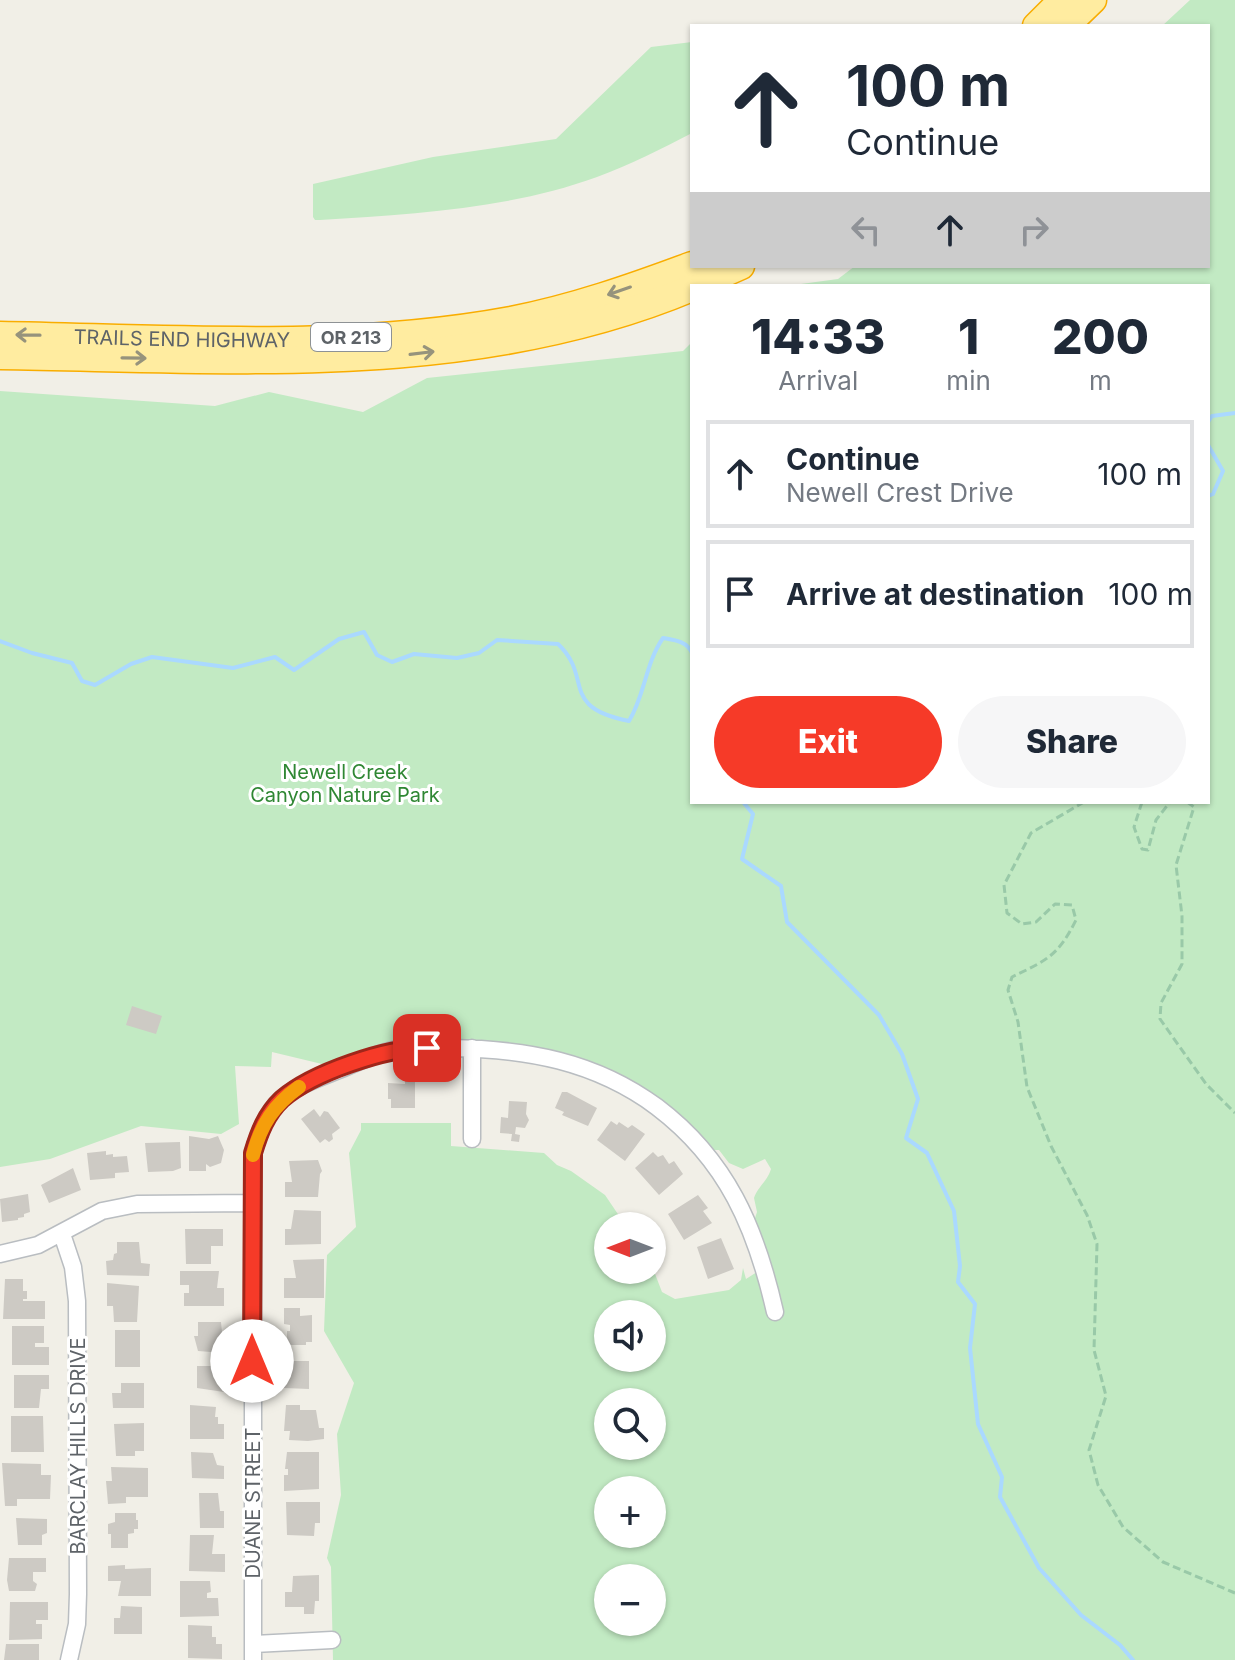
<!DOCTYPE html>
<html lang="en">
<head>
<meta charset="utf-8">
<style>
	:root { --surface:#fff; --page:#f6f6f7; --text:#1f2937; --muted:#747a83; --line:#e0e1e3; --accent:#f63a28 }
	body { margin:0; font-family:Inter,sans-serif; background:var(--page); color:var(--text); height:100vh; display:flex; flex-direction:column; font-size:30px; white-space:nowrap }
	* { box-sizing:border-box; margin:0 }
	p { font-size:26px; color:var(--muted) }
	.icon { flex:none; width:44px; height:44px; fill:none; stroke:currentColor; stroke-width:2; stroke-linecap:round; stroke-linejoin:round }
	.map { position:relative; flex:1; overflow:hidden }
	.sheet { position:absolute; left:690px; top:284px; width:520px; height:520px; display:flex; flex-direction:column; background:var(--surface); border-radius:0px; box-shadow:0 2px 6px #0004 }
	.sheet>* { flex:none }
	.top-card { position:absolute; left:690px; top:24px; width:520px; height:244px; border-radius:0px; box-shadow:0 2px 6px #0004; background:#fff; color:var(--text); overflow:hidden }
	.needle { width:52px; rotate:270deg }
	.controls { position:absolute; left:594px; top:1212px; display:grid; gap:16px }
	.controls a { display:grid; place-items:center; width:72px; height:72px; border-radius:50%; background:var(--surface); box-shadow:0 2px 6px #0004; font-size:40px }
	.pin { position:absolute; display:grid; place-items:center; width:68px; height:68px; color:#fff; margin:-34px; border-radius:16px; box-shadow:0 4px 12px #0006 }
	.me { position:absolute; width:88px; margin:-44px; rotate:0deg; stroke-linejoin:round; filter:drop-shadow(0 0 6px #0008) }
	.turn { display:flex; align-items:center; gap:28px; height:168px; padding:0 24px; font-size:36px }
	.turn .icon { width:104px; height:104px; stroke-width:2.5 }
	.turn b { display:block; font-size:56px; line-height:68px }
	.lanes { display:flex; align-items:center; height:76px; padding:0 24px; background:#0003; justify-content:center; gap:40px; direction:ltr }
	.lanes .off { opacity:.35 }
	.eta { display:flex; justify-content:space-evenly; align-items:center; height:136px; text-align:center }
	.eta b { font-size:48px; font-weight:800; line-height:56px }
	.action { display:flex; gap:16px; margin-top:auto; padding:16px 24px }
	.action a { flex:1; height:92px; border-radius:48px; background:var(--accent); color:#fff; font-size:32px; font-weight:800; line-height:92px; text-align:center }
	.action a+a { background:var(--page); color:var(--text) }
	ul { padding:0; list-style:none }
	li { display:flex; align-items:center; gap:24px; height:108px; margin:0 16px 12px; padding:0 8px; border:4px solid var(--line); border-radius:0px }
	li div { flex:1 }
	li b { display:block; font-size:30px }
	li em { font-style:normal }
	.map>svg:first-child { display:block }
</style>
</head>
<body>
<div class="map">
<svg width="1235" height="1660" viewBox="0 0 1235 1660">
	<rect width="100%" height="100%" fill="#f1efe7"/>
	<path fill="#c2eac3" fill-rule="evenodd" d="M1190,0h45v1660h-902l-2,-93 -4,-9 14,-63 -4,-61 17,-51 -30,-52 3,-76 29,-28 -7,-74 12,-23v-7h90v23l93,7 13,12 14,6 34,24 21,31h-18v44h44v-4l10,26 13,7 54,-9 12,-10 2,-12 3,11 14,-9 -9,-40 6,-18 -3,-14c4,-12 13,-16 17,-29l-6,-10 -22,10 -14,-6 -10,-13h-12l-117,-85 -166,-24 -102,23 -50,-12 -1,15 -36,-1 4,58 -18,10 -80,-8 -91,33 -50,8v-776l215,15 54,-14 94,20 64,-34 256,-27 9,-9v460h516v-516h-422l52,-7 17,-13h353v-240h-46zM608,1314h44v44h-44zM608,1402h44v44h-44zM608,1490h44v44h-44zM608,1578h44v44h-44z
		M692,42v91c-31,16 -62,32 -95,44 -88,32 -184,37 -277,43h-5l-2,-3v-33l120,-27 123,-18 95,-92z"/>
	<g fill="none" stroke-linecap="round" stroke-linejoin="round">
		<path stroke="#aad9ff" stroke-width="4" d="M1208,422l4,-6 23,-3
			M1208,445l15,26 -10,23 -5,2
			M0,641l32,12 40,10 10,18 13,4 36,-21 21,-7 81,11 42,-11 19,13 45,-31 25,-7 13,23 15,7 22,-8 43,4 22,-5 18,-13 61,4c36,34 0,63 71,77 16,-26 16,-57 34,-83 11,2 24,3 29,15
			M743,802l10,12 -11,45 39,27 6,36 92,93 23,39 16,45 -12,39 21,15 27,58 6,55 -2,16 17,22 -5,44 8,76 24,53 -2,20 39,71 42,47 39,30 13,15"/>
	</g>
	<path fill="#cdcac4" d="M132,1006l30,10 -6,18 -30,-9z
		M415,1079v29h-24v-9h-3v-16l17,1v-4z
		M562,1092h5l30,16 -9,18 -26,-11 2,-3 -9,-4z
		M509,1101l18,1 -1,12 3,6 -4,8 -9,-1 -1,7 5,1 -1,7 -8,-1 1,-7 -12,-1 1,-16 7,1z
		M314,1109l6,8 4,-6 4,1 12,16 -8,6 1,5 -4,3 -4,-3 -5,4 -19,-24z
		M611,1121l6,4 2,-3 9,6 4,-3 13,9 -20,27 -28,-21z
		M189,1136l20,3 9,-3 6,14 -3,13 -11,4 -4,-3v7h-17z
		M180,1142l1,26 -8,3 -25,1 -3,-29z
		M106,1151v4l7,-1v3l14,-1 2,16 -14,1v5l-25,2 -3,-27z
		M653,1152l5,5 5,-2 6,9 5,-3 9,13 -24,21 -24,-27z
		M318,1160l4,11 -2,3 -2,23h-33v-15h7l-3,-21z
		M73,1168l8,22 -32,13 -8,-18z
		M28,1194l2,18 -6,2v3l-6,1v2l-16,2 -2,-23z
		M698,1195l10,13 -5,3 9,12 -28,17 -16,-26z
		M294,1210l27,1v33l-36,1v-16h6z
		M185,1229h38v17h-12v18h-25z
		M721,1238l13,31 -26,10 -11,-32z
		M117,1242h22l2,21 9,1 -1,12 -42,-1 -1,-14 7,-1 1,-6 3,-1z
		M324,1259v39h-40v-20h12l-3,-18z
		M180,1271h39l-2,17h7v18h-40v-13h5v-8h-9z
		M5,1279h18v12h4v8h-4v2h22v18h-42z
		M107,1283l32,3 -2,36h-23l-1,-16h-6z
		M284,1308h16v8l12,-1v27h-6v3h-19v-14h3v-6l-6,-1z
		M198,1322h23l3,31 -26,-2 -4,-15h4z
		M12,1326h32v17h-9v4h14v18h-37z
		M115,1330h25v37h-25z
		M284,1361h25v28l-25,-1z
		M197,1366h26l1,26 -27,-4z
		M14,1375h35v14h-8l-2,19h-25z
		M121,1383h23v25h-31l-1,-15h9z
		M190,1405l26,2 -1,10h3v7h6v15h-34z
		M286,1405h14v5h16l3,18h5v11l-16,2 -19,-1 1,-9h-6z
		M11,1416h32l1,36h-33z
		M144,1423v28h-9v5h-19l-2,-32z
		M191,1452l22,1 4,12 7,1v13l-32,-1z
		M287,1452h32v37l-35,2v-16h4v-6h-3z
		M2,1463l39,1v11h10l-1,24h-33v7h-12z
		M111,1467l37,1v29h-22v6l-18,1 -2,-23h6z
		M199,1493h19l2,18h4v17h-24z
		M286,1502h34v21h-5l-1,13 -27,-1z
		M115,1513h21v7h2v9h-4v4l-6,1v14h-17v-14h-3v-10l7,-2z
		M16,1518l31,1v14l-5,2v10h-24z
		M190,1535h24l-2,19h13v18l-36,-1z
		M9,1558h37v14h-13v9l4,3 -2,7h-26l-2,-11z
		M125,1565v4l26,-1v28h-33l3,-15h-13v-15z
		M319,1575v26h-4l-1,13h-10v-7h-19v-15h7l1,-16z
		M180,1581h30l1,11 -4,1v5h11l1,18 -39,1z
		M10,1602h38v18h-12v4h6v15l-33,1z
		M121,1606l21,1v27h-28v-16h6z
		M188,1625l24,1v11h4v7h6v15l-34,-1z
		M6,1644h33v16h-35z"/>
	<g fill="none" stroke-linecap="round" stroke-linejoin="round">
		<defs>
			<path id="minor" d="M472,1048v91
				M62,1234l11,33 4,34 1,293 -1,30 -8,36
				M0,1254l38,-9 64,-34 35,-7 115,-1
				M254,1644l78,-4
				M253,1660v-507c6,-19 12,-38 27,-53 17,-15 39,-22 59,-30 21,-9 41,-18 63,-22 16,-3 33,0 49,0 75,1 144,13 206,59 70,53 99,121 118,205"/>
			<g id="trunk">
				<path d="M1036,26l26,-26"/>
				<path d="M1066,26l27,-26"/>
				<path d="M696,286l45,-20"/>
				<path id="s1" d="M0,335c170,3 344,16 511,-15 62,-12 122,-33 181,-55"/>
				<path d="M0,356c232,3 473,24 692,-68"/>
			</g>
		</defs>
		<use href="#minor" stroke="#b9bdc1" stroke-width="19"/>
		<use href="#trunk" stroke="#f9ad00" stroke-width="29"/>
		<path stroke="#99c9a8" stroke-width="3" stroke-dasharray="8 4" stroke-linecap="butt" d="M1084,802l-53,31 -27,52 3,28 15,11 14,-2 19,-18 17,1 4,15c-18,36 -29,40 -64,57l-4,13 10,32 9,65 24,59 36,69 10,29 -3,106 12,46 -17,54 9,35 25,42 40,35 72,31
			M1142,802l-8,25 8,22 6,1 8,-30 14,-18h16
			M1187,802l7,5 -18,58 6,51v48l-21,39 -1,16 46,65 29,29"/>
		<use href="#minor" stroke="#fff" stroke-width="16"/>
		<use href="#trunk" stroke="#ffeca0" stroke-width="26"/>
	</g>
	<defs><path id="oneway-shaft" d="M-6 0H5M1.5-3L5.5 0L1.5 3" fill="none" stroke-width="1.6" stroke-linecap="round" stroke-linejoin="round" transform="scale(2)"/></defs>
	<g stroke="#96937c">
		<use href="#oneway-shaft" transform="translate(619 291) rotate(161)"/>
		<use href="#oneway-shaft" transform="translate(28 335) rotate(-179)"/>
		<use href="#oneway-shaft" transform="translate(422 353) rotate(-7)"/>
		<use href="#oneway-shaft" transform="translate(134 358) rotate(1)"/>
	</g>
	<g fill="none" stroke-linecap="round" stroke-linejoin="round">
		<defs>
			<path id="route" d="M252,1361l1,-208c6,-20 13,-39 29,-54 30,-26 105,-52 145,-51"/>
		</defs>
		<use href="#route" stroke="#a0261a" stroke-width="20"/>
		<use href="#route" stroke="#f63a28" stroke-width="14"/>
		<path stroke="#f59e0b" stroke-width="14" d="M253,1155c8,-31 21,-50 46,-68"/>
	</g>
	<g text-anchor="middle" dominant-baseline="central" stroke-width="6" stroke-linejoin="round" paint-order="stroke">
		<rect fill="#fff" stroke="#8e9295" stroke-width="2" x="311" y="323" width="80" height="28" rx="6"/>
		<g font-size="18" font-weight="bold" fill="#5e6368">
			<text x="351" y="337">OR 213</text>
		</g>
		<g font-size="20" fill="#5e6368" stroke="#fff">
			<text stroke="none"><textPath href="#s1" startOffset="182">TRAILS END HIGHWAY</textPath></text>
			<text transform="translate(78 1446) rotate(-90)">BARCLAY HILLS DRIVE</text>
			<text transform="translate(253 1503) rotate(-90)">DUANE STREET</text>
		</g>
		<g font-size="20" fill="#2f8733" stroke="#fff">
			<text x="345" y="772">Newell Creek<tspan x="345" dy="23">Canyon Nature Park</tspan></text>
		</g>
	</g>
</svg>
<div class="controls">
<a><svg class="needle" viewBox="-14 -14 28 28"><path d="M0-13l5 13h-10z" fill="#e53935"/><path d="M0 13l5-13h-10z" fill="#747a83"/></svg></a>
<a><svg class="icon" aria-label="sound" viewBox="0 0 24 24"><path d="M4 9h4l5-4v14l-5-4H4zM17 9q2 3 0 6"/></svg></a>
<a><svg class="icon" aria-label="search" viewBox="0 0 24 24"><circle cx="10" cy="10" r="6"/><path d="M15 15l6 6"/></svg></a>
<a>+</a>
<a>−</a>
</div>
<div class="pin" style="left:427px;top:1048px;background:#d93025"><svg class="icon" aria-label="arrive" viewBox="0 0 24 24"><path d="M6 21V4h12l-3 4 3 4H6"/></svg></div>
<svg class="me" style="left:252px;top:1361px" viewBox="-20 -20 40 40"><circle r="19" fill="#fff"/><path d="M0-13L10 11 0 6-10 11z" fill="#f63a28"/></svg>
<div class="top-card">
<div class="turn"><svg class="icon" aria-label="ahead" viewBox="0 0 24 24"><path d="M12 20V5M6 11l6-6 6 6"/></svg><div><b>100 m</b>Continue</div></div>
<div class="lanes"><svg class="icon off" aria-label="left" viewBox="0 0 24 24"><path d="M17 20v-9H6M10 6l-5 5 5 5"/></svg><svg class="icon" aria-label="ahead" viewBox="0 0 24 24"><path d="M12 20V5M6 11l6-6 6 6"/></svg><svg class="icon off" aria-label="right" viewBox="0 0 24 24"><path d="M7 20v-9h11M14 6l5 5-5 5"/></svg></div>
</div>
<section class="sheet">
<div class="eta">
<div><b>14:33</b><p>Arrival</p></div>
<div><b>1</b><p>min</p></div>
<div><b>200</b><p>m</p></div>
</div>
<ul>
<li><svg class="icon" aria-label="ahead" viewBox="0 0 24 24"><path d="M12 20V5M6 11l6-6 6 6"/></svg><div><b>Continue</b><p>Newell Crest Drive</p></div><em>100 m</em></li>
<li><svg class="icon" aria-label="arrive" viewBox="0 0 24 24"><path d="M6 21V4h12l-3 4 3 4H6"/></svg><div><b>Arrive at destination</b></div><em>100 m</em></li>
</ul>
<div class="action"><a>Exit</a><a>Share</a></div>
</section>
</div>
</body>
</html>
